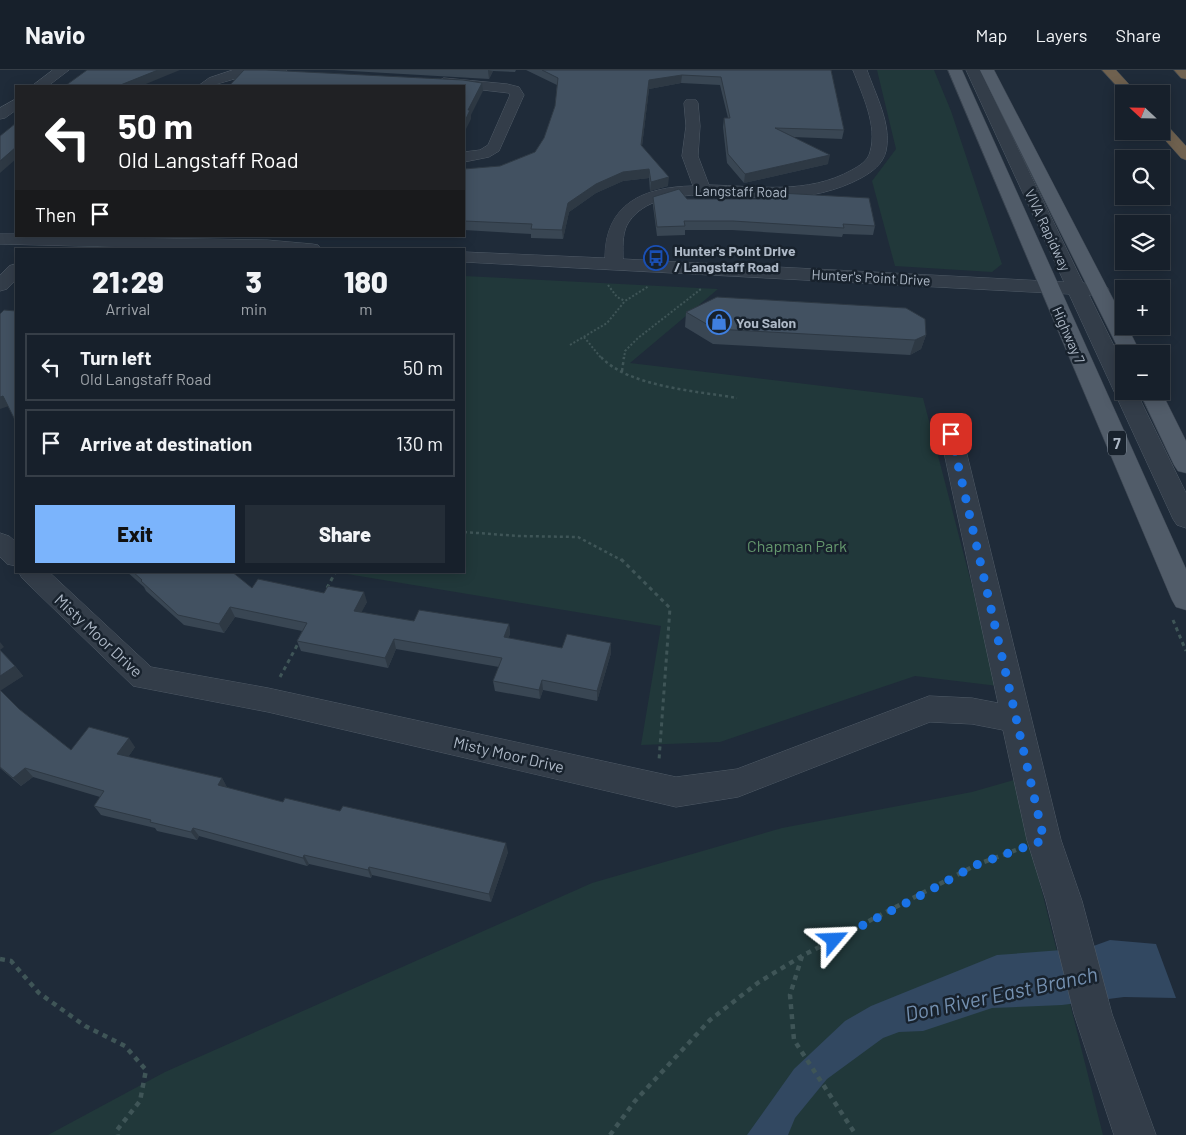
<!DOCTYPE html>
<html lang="en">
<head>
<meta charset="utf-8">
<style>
	:root { --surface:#17202b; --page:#242d37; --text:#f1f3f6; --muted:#9ea3a9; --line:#363e47; --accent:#7bb4fc }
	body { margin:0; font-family:Barlow,sans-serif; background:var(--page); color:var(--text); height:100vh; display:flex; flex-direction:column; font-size:19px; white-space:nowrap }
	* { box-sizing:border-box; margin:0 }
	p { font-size:16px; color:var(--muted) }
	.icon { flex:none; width:28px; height:28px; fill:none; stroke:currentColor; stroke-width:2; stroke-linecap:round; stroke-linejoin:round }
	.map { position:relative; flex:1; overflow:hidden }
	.sheet { position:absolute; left:15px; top:178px; width:450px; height:325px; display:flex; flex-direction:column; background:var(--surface); border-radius:0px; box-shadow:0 2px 12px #0003,0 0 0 1px var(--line) }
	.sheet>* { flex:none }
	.banner { position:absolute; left:15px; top:15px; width:450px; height:152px; border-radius:0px; box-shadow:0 2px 12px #0003,0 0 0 1px var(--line); background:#202124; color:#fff; overflow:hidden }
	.needle { width:32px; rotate:292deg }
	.tools { position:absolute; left:1115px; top:15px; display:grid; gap:10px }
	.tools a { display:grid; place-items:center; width:55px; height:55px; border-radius:0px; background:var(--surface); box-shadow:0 2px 12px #0003,0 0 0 1px var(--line); font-size:25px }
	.pin { position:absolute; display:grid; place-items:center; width:42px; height:42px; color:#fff; margin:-21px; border-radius:10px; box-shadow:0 2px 8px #0006 }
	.me { position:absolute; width:55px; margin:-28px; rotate:64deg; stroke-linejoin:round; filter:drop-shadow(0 0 4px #0008) }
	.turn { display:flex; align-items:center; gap:18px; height:105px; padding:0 20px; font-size:22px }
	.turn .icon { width:65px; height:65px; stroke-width:2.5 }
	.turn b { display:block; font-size:35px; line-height:42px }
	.then { display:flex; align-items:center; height:48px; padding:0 20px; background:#0003; gap:10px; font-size:19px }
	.eta { display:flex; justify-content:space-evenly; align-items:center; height:85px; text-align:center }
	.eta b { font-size:30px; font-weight:800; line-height:35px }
	.button { display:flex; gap:10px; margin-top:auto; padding:10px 20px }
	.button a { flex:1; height:58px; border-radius:0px; background:var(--accent); color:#111; font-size:20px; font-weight:800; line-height:58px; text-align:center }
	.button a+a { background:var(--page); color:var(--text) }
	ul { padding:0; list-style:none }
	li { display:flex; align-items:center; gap:15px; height:68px; margin:0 10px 8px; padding:0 10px; border:2px solid var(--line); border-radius:0px }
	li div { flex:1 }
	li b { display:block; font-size:19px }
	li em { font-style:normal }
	header { display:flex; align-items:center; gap:30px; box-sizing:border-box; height:70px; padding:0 25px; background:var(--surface); border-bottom:1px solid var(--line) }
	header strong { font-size:24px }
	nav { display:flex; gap:28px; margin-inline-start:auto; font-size:18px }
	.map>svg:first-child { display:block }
</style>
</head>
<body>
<header>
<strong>Navio</strong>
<nav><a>Map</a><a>Layers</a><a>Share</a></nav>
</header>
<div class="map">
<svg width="1186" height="1065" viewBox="0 0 1186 1065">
	<rect width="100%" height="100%" fill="#1f2b39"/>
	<path fill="#21383a" d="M877,0h57l17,41 51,153 -10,8 -97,-6 -23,-85 24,-32z
		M464,206l254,13 -88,74 293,35 75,288 -83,-10 -195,66 -79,3 20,-119 -332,-55h135z
		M1014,710l89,355h-1055l117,-63 427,-189 190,-55 190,-36z"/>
	<path fill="#324861" d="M1110,870l46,4 20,54 -52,-1 -62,8 -70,3 -69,23 -24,1 -16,6 -56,41 -32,39 -7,17h-41l47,-66 51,-48 26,-15 126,-51 91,-7z"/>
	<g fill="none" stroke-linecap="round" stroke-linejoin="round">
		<defs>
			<path id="minor" d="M53,0h16l-21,16h-16z
				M233,0h53l2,2c-7,8 -25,3 -35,4 -22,1 -35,11 -55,10l11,-8z
				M853,0h14c8,24 25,54 19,81 -3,13 -14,21 -25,27 -24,13 -52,19 -80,20 -43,1 -129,-18 -154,27 -5,10 -4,24 -4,34l441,23 -98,-212h14l103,213 23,3 3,4 -3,4 -17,1 35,71v25h12l50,102v35l-9,-3 -4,-6 -104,-225 -605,-32v-10l141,6c0,-54 38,-71 88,-72l-11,-30 4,-30 -2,-23 2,-3h10l2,3 2,23 -2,30 11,29c49,1 98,10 143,-15 7,-4 16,-9 18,-18 8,-26 -8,-58 -17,-82z
				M444,8l63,6 12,3 5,8 -25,56 -10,6 -25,5v-10l16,-2 8,-5 22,-50 -1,-2 -70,-8 -2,-3z
				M16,29v11l-11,8 -5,1v-11z
				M0,164h16v2l251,4 45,4 6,1 3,4h-126l-195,-5z
				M16,194v16l-9,9 -7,2v-16l9,-9z
				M951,357l8,2 3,5 99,406 21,61 30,113 44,121h-42l-40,-121 -28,-113 -19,-61 -24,-110 -31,-6 -42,-2 -192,75 -62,10 -408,-95 -135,-26 -111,-108 -4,-7h30l103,96 117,21 408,89 61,-8 192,-73 43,2 26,5 -58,-269 3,-5z
				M0,463l9,3 7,6v24l-9,-2 -7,-7z"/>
			<path id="major" d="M948,0h14l224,499v41l-10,-3 -4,-7z
				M980,0h14l130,250v6h3l14,28h-17v4l-3,-4z
				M1139,321h22l25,50v32l-8,-2 -4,-6z"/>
			<path id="highway" d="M1102,0h14l22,24h-14z
				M1174,0h12v9l-5,-1z
				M1161,53l5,1 20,22v14l-5,-2 -24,-27h4z"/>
		</defs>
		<use href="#minor" stroke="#505b67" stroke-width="1"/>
		<use href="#major" stroke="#3c4652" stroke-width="1"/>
		<use href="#highway" stroke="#3d4853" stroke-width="1"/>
		<path stroke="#3f5557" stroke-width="2" stroke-dasharray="2 2" stroke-linecap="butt" d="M608,215l9,12 8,4
			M584,267l18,22
			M570,275l37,-22 18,-22 24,-15
			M624,289l1,-8 13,-13 63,-49"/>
		<path stroke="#3f5557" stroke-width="2.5" stroke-dasharray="3 3" stroke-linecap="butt" d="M601,287c28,30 96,34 136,41
			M1161,300l5,9
			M622,301l2,-14
			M464,462l54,4 60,1 45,24"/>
		<path stroke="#3f5557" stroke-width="3" stroke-dasharray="4 4" stroke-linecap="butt" d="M621,489l49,49 -11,152
			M327,518l9,-17
			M1173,550l13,31
			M280,607l20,-37"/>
		<path stroke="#3f5557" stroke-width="4.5" stroke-dasharray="5 5" stroke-linecap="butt" d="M802,886l-12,39 4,45 62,95
			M0,889l11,2 28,32 46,33 40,20 21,24 -6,31 -23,29 1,5
			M610,1065l25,-34 75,-81 49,-38 43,-26 174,-91 40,-15"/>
		<use href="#minor" fill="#333d49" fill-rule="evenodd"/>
		<use href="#major" fill="#515c69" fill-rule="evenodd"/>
		<use href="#highway" fill="#6f614f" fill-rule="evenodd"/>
	</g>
	<path fill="#394653" d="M334,0h182l-1,2 -22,-1 -4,8z
		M526,0h305l13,60 -2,9 -49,-2 35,27 -84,19 -17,-20 -4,-36 1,-9h4l-8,-33 -39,-2 -32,6 -7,57 26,40 -18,5 -1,-13 -26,3 -27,12 -27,19 -6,27 -32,-1v-4l-67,-4v-61l36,-3 35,-14 9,-14 11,-32 2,-21z
		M762,122l113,34 -2,9 -30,-1 -1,3 -110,-7h-47v5l-28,1 -4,-30v-9l34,2h74z
		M686,242l240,23 -5,14 -11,6 -197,-11 -28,-17z
		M126,501h105l21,17 115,14 -6,10 53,9 95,3 1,10 -2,4 54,10 49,-5v10l-14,48 -54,-11 -3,9 -45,-8 -2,-10 6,-14 -103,-18 -8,19 -87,-17 -4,-10 5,-10 -67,-14 -11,16 -40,-8 -38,-34 -2,-4z
		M0,580l15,16 8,10 -23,14 19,19 52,41 64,-3 -7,10 94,21 5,10 56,14 225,50 -17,50 -119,-27 -1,3 -62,-14 -2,2 -108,-30 -2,4 -40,-9 -2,-3 -54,-13 -7,-9 6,-9 -67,-20 -12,9 -21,-18z"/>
	<path fill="#2e3944" d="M158,0h22l-39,16h-23z
		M488,0l5,1 -4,8 -1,-8z
		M682,5l-1,8 -32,6 -8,65v-9l8,-65z
		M482,13l1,8 -12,24v4l-7,14v-10l4,-13z
		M16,77v12l-16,14v-12z
		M830,85l-2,9 -84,19 1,-9z
		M649,99v9l-26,3 -27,12 -27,19 -6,27 -1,-9 6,-27 28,-19 27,-12z
		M669,107l-1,9 -18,5 1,-9z
		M926,265l-5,14 -11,6 5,-15z
		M3,326l6,10 -9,3v-12z
		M364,522l3,10 -10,19 -3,-10z
		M230,537l5,10 -11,16 -5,-9z
		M509,554l1,10 -5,13 -1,-10z
		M394,569l2,10 -8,19 -3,-10z
		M0,572l4,5 -4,3z
		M611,573v10l-14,48v-10z
		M15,596l8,10 -23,15v-15z
		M542,610l1,10 -3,9 -1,-9z
		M129,668l6,9 -11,16 -7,-9z
		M25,698l8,9 -12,9 -8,-8z
		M222,708l5,9 -4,7 -5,-9z
		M193,758l6,8 -2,4 -6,-8z
		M506,773l2,9 -17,50 -2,-8z
		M304,785l5,9 -2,2 -4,-8z
		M369,797l3,8 -1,3 -3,-8z"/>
	<path fill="#425161" stroke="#2e3944" d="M87,0h71l-40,16h-53z
		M244,0h22l197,10 19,3 -14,27h2l-6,13v-37h-235z
		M542,0h289l13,60 -69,-2 55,27 -85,19 -17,-20 -4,-36h6l-9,-41 -39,-2 -33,5 -8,65 28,32 -18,5 -2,-13 -26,3 -27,12 -28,19 -6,27 -31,-1 1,-5 -68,-3v-52l36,-3 35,-14 9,-14 11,-32 3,-28z
		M16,53v24l-16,14v-25z
		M679,119l8,10h81l-6,-7 107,6 6,28 -32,-2 1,4 -111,-7h-49l1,5 -28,1 -4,-30z
		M717,227l189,11 19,11 1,16 -11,5 -200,-11 -29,-17z
		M4,240l12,1v111l-13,-26 -3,1v-83z
		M132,501h99l21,17 6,-9 66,14 4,-7 36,6 -10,19 60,10 5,-11 90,14 -5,13 58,11 5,-14 44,9 -14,48 -55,-11 -3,10 -46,-9 9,-23 -108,-19 -9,19 -88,-17 10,-18 -77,-16 -11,17 -41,-9 -37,-34 1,-1z
		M0,580l15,16 -15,10z
		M0,620l19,19 52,41 18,-23 40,11 -12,16 105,24 -4,7 65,17 2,-4 55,13 3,-5 163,37 -17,51 -120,-27 -1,3 -64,-15 -1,3 -110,-30 -2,4 -41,-10 1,-2 -57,-14 10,-15 -79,-23 -12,10 -13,-11z"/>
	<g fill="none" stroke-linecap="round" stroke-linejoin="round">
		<path stroke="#1a73e8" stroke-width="9" stroke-dasharray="0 16.2" d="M834,870l80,-41 62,-34 68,-25 -93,-406"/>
	</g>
	<defs>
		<symbol id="bus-ring" viewBox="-11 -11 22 22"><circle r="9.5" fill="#18222d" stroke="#1a4fb4" stroke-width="1.5"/><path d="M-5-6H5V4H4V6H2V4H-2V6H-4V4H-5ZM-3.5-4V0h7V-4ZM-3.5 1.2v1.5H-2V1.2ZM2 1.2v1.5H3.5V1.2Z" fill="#1a4fb4"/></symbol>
		<symbol id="shop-ring" viewBox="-11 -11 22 22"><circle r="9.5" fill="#18222d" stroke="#3f7fe0" stroke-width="1.5"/><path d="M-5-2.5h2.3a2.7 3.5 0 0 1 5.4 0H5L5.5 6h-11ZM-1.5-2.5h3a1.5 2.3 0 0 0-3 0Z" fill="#3f7fe0"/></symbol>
	</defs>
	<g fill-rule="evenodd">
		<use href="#bus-ring" x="642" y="174" width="28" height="28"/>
		<use href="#shop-ring" x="705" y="238" width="28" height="28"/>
	</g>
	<g text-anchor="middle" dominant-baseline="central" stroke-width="5" stroke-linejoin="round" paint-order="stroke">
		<g font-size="14" fill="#adb8c6" stroke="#18222d">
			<text transform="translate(741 121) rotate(1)">Langstaff Road</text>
			<text transform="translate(1048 160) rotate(65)">VIVA Rapidway</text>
			<text transform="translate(871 207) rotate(3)">Hunter's Point Drive</text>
			<text transform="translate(1069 265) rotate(66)">Highway 7</text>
		</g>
		<g font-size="14" font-weight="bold" fill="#adb8c6" stroke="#18222d" text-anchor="start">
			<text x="674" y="180">Hunter's Point Drive<tspan x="674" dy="16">/ Langstaff Road</tspan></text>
			<text x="736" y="252">You Salon</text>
		</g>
		<rect fill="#18222d" stroke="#808b98" stroke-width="1" x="1108" y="360.5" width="18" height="25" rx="4"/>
		<g font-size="15" font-weight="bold" fill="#adb8c6">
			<text x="1117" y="373">7</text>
		</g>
		<g font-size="16" fill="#64976d" stroke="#18222d">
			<text x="797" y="475">Chapman Park</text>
		</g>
		<g font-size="16" fill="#adb8c6" stroke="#18222d">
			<text transform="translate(99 565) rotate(43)">Misty Moor Drive</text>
			<text transform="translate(509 684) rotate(13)">Misty Moor Drive</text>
		</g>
		<g font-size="21" font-style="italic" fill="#7490b0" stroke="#18222d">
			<text transform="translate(1001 923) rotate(-12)">Don River East Branch</text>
		</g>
	</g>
</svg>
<div class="tools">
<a><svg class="needle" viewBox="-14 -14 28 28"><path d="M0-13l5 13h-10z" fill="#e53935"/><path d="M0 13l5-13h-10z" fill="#9ea3a9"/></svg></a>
<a><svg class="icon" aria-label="search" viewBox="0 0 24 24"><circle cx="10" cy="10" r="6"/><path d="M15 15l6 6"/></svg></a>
<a><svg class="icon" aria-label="layers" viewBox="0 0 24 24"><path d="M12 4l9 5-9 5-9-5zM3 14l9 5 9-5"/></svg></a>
<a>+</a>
<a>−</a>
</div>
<div class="pin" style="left:951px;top:364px;background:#d93025"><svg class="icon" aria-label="arrive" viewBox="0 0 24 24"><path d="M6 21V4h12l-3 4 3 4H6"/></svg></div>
<svg class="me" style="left:834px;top:870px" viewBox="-20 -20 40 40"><path d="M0-17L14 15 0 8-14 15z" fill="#1a73e8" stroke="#fff" stroke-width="4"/></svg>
<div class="banner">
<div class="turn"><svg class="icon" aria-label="left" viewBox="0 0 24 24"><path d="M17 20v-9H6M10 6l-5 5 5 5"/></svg><div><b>50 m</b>Old Langstaff Road</div></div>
<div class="then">Then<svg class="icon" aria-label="arrive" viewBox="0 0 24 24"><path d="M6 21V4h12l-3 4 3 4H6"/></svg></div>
</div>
<section class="sheet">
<div class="eta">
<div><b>21:29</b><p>Arrival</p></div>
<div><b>3</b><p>min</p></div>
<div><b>180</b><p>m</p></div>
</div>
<ul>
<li><svg class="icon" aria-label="left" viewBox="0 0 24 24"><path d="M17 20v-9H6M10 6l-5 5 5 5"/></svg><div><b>Turn left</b><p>Old Langstaff Road</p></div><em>50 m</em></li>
<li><svg class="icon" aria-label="arrive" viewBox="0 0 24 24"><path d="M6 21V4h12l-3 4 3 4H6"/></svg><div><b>Arrive at destination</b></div><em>130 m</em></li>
</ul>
<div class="button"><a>Exit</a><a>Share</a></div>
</section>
</div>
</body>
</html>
